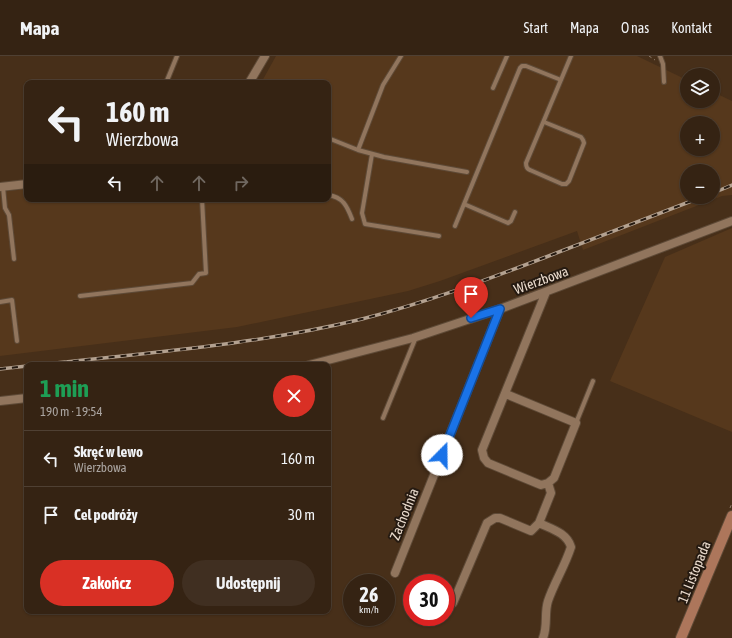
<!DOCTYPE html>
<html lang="pl">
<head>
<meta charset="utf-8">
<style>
	:root { --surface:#352313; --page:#402f21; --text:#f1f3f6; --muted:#aaa4a0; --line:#4f4033; --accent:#d93025 }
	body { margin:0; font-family:"Asap Condensed",sans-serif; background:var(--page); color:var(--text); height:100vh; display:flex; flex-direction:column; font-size:15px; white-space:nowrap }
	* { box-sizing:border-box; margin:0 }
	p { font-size:13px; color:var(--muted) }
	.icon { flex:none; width:22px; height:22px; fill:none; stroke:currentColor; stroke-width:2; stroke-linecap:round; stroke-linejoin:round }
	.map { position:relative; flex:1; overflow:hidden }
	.panel { position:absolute; left:24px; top:306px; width:307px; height:252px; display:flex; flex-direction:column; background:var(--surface); border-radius:8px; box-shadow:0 1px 3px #0004,0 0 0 1px var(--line) }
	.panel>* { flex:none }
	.guide { position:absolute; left:24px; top:24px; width:307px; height:122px; border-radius:8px; box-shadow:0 1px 3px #0004,0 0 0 1px var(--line); background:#352313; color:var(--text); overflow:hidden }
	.buttons { position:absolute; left:680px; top:12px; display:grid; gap:8px }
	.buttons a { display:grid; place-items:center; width:40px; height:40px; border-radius:50%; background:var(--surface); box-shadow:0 1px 3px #0004,0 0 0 1px var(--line); font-size:20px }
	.speed { position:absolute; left:343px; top:518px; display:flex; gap:8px; font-size:20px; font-weight:700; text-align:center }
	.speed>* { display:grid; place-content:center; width:52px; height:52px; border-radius:50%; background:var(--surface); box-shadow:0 1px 3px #0004,0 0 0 1px var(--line); line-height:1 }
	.speed small { font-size:10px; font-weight:400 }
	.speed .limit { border:6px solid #d22; background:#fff; color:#111 }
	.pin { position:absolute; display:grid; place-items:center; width:34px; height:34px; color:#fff; margin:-41px -17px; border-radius:50% 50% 50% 0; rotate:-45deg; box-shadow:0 0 4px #0007 }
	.pin .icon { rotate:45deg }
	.me { position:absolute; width:44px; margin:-22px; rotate:22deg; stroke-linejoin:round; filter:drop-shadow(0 0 3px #0008) }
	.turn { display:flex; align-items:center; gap:14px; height:84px; padding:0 16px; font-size:18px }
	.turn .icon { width:52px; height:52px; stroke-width:2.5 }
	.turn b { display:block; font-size:28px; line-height:34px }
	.lanes { display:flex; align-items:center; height:38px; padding:0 16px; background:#0003; justify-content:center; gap:20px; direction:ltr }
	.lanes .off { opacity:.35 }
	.round { display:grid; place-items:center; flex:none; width:42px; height:42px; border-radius:21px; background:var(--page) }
	.head { display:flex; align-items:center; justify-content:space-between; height:68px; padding:0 16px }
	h1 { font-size:24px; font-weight:700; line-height:30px; color:#1e9e55 }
	.primary-button { display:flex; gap:8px; margin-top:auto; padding:8px 16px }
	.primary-button a { flex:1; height:46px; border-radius:24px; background:var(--accent); color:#fff; font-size:16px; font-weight:700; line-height:46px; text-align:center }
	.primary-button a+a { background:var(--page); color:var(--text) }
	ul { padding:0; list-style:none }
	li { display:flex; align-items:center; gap:12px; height:56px; padding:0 16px; border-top:1px solid var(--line) }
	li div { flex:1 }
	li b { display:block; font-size:15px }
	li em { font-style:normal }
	header { display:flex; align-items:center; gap:24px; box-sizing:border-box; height:56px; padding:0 20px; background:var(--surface); border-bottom:1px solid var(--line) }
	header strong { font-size:19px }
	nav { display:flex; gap:22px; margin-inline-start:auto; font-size:14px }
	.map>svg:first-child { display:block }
</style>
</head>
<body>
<header>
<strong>Mapa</strong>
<nav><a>Start</a><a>Mapa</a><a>O nas</a><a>Kontakt</a></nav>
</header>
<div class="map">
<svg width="732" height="582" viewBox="0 0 732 582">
	<rect width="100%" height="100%" fill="#472f19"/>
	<path fill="#56381c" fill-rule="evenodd" d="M276,0h361l50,24v21h26v-9l19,9v94l-10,1 -139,54 -6,-19 -137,50 -32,10 -171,36 -237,29v-164l27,-3v10h301v-116h-67zM687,67h26v26h-26zM687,115h26v26h-26z
		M732,172v204l-122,-51 55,-124z"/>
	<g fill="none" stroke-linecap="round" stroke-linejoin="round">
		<defs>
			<path id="service" d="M660,0l3,8 1,18
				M166,27l11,-27
				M493,32l14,-32
				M544,66l37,15 2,3 1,3 -15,38 -3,3h-4l-32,-14c-3,-1 -4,-4 -4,-7l45,-107
				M328,82l30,12 26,7 83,15
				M358,94l25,-65 18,-29
				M372,98l-10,59 3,11 74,12
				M3,131l2,21 4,7 5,44
				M328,139c15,2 19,11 24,24
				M464,148l44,19 3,-2 4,-9
				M455,170l65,-158 2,-2h4l35,14
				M80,240l112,-13 7,-9 7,-1 -4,-74
				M0,246l12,-2 5,41
				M383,362l33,-81
				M576,367l17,-42"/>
			<path id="minor" d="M249,27l16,-27
				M0,131l27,-3
				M309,309l104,-27 87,-29 232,-88
				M506,338l70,29 -22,55 -6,5 -7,2 -53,-22 -4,-5 -2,-8 64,-158
				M0,345l27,-3
				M395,517l105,-264
				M453,547l34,-80 8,-5h5l31,13 8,-8
				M543,582c5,-12 1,-25 5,-37 6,-18 17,-35 23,-54 -4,-14 -19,-18 -32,-24l12,-30 -3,-10"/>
			<path id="secondary" d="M681,582l51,-122"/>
		</defs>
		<use href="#service" stroke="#5e4a37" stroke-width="6"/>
		<use href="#minor" stroke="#5e4a37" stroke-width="10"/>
		<use href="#secondary" stroke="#5e4a37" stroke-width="12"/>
		<path stroke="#907c6a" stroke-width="1" stroke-dasharray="3 3" stroke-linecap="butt" d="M649,0l6,4
			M730,452l2,-5"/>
		<use href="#service" stroke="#91755d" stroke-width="4"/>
		<use href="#minor" stroke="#91755d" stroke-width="8"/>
		<use href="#secondary" stroke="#ad765b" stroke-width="10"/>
		<defs>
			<path id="rail" d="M713,137l19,-8
				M37,309c108,-12 219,-20 325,-46 63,-16 124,-39 184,-62 52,-20 104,-40 156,-60
				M0,313l27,-3"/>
		</defs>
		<use href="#rail" stroke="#b3a190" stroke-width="3.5"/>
		<use href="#rail" stroke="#251a11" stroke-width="2" stroke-dasharray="6" stroke-linecap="butt"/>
	</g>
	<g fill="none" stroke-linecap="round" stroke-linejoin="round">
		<defs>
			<path id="route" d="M442,399l58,-146 -29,9"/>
		</defs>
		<use href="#route" stroke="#114b97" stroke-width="10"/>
		<use href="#route" stroke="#1a73e8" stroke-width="7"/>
	</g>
	<g text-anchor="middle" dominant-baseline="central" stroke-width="4" stroke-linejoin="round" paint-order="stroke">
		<g font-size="14" fill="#ebdcce" stroke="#251a11">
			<text transform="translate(541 224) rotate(-20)">Wierzbowa</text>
			<text transform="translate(404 458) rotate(-68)">Zachodnia</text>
			<text transform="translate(694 516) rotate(-68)">11 Listopada</text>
		</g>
	</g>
</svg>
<div class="buttons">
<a><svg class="icon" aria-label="layers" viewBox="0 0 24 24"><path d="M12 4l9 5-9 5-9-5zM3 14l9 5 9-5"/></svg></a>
<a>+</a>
<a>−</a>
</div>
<div class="speed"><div>26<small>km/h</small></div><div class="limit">30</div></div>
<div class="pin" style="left:471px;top:262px;background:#d93025"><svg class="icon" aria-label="arrive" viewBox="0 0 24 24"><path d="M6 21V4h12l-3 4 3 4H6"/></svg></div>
<svg class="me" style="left:442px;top:399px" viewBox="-20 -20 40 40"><circle r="19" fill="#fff"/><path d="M0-13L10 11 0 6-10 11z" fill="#1a73e8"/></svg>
<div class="guide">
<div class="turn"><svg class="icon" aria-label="left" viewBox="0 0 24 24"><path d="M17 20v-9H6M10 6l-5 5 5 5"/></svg><div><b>160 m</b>Wierzbowa</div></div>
<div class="lanes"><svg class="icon" aria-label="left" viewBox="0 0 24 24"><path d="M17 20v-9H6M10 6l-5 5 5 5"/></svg><svg class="icon off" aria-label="ahead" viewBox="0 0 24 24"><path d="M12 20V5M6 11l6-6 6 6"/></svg><svg class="icon off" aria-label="ahead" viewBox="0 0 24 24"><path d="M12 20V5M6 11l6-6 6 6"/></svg><svg class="icon off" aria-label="right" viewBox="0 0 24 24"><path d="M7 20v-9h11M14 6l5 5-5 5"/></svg></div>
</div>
<section class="panel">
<div class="head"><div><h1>1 min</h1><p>190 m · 19:54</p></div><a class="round" style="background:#d93025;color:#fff"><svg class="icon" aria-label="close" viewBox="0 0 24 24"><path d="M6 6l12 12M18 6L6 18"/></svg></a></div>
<ul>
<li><svg class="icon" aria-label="left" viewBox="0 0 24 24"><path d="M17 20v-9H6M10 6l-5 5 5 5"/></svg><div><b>Skręć w lewo</b><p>Wierzbowa</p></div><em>160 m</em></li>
<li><svg class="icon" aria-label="arrive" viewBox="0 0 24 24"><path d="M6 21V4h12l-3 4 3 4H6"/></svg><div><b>Cel podróży</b></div><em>30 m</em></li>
</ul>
<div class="primary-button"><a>Zakończ</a><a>Udostępnij</a></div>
</section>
</div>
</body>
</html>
